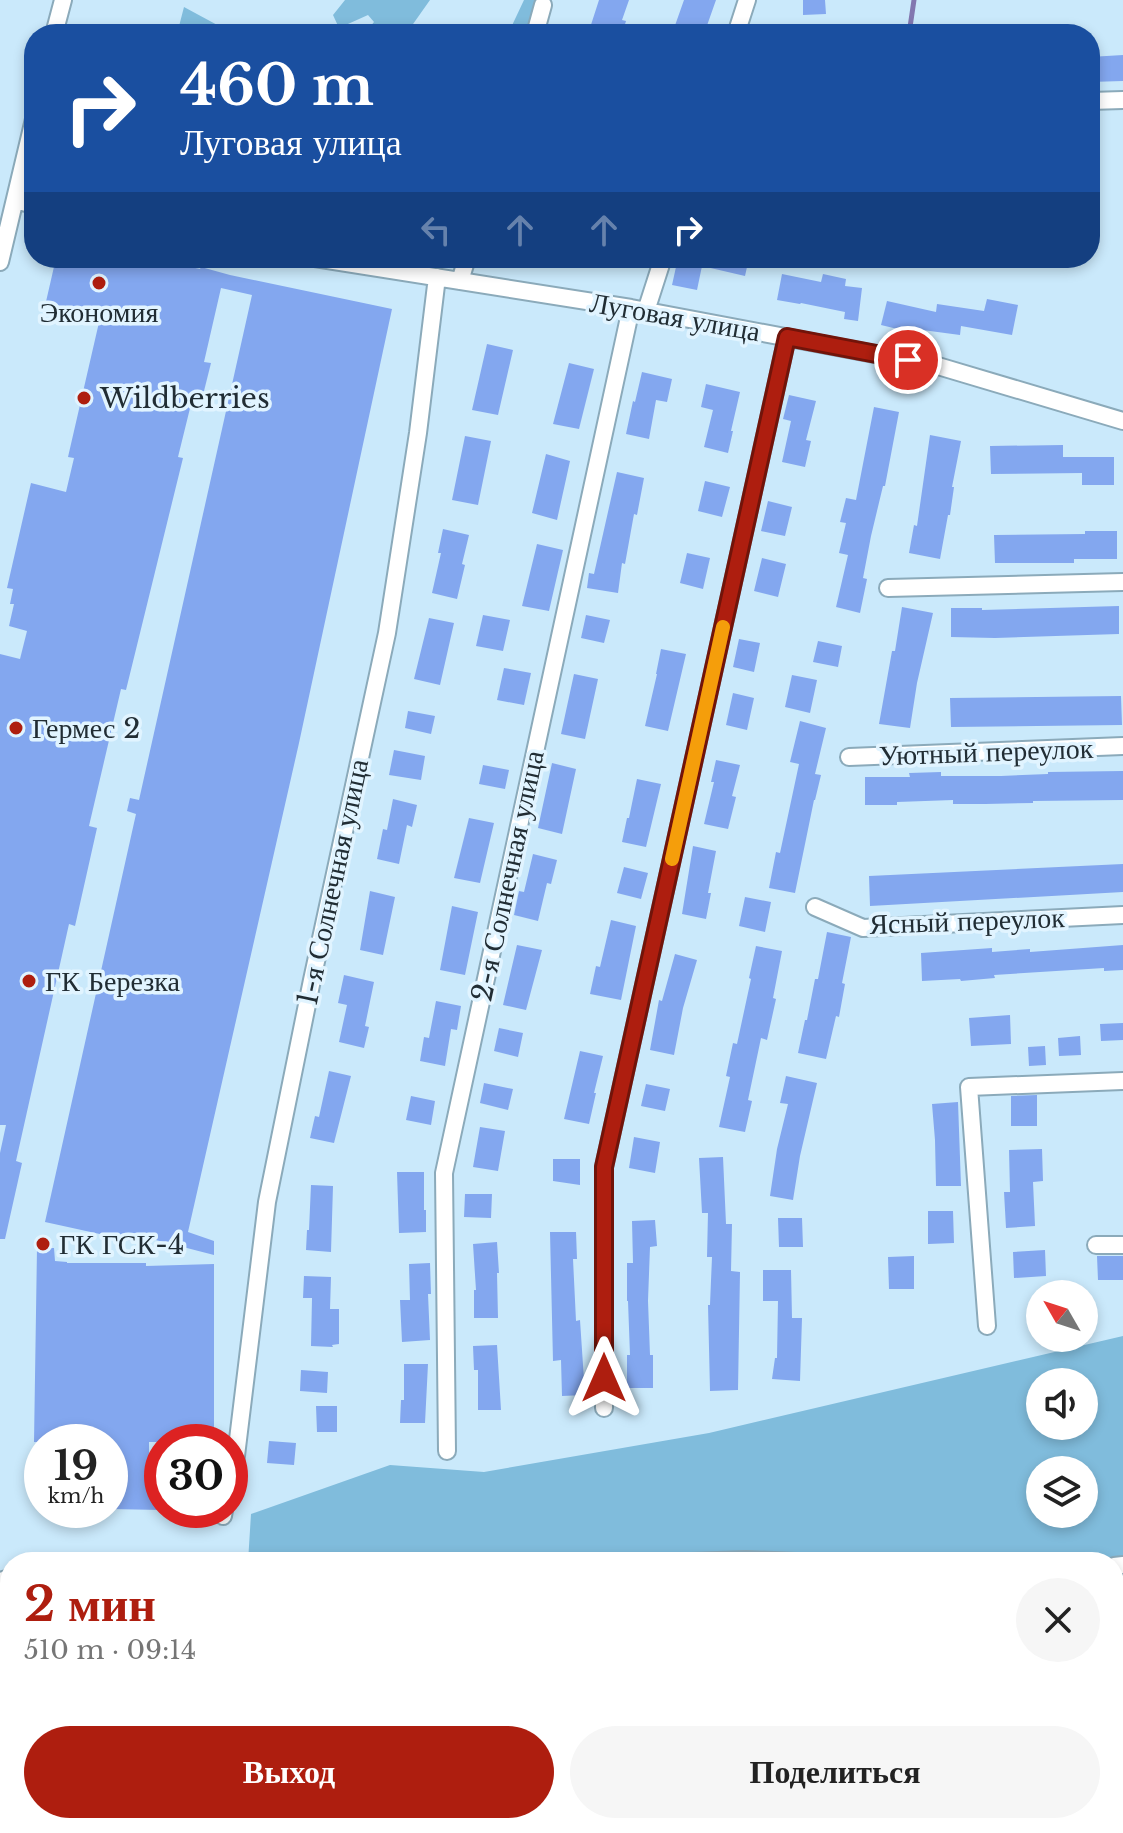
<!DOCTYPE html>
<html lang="ru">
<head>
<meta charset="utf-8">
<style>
	:root { --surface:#fff; --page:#f6f6f6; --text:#222; --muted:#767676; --accent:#ae1e0f }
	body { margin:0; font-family:"Libre Baskerville",serif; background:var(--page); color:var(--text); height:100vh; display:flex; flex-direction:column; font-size:30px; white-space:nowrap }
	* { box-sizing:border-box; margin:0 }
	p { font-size:26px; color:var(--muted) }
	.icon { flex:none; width:44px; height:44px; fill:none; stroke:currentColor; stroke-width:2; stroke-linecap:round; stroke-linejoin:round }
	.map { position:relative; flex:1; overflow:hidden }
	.panel { position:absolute; left:0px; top:1552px; width:1124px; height:282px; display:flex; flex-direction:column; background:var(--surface); border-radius:32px 32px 0 0; box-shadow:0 4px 12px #0003 }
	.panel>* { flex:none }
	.hud { position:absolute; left:24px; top:24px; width:1076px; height:244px; border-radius:32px; box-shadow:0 4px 12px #0003; background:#1a4fa0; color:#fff; overflow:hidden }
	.needle { width:52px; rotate:309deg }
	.tools { position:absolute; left:1026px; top:1280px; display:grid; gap:16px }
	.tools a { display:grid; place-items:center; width:72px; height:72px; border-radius:50%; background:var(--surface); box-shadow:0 4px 12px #0003; font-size:40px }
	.speed { position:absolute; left:24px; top:1424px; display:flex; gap:16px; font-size:40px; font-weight:700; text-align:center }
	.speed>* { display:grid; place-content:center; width:104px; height:104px; border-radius:50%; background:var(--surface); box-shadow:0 4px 12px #0003; line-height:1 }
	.speed small { font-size:20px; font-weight:400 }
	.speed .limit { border:12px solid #d22; background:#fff; color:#111 }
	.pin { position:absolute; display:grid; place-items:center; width:68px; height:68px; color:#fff; margin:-34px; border:4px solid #fff; border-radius:50%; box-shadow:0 2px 8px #0007 }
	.me { position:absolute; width:88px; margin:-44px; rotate:0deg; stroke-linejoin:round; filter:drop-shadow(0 0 6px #0008) }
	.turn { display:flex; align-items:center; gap:28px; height:168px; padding:0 24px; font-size:36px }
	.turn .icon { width:104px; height:104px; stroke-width:2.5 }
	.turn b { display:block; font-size:56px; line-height:68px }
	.lanes { display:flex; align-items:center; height:76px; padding:0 24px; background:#0003; justify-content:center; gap:40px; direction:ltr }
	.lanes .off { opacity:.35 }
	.round { display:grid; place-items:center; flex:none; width:84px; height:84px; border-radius:42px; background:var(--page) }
	.overview { display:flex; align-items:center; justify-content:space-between; height:136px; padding:0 24px }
	h1 { font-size:48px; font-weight:700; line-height:60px; color:var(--accent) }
	.action { display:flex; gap:16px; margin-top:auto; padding:16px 24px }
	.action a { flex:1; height:92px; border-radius:48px; background:var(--accent); color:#fff; font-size:32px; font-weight:700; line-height:92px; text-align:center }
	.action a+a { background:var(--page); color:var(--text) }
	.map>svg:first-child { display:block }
</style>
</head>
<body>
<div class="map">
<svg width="1123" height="1833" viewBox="0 0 1123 1833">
	<rect width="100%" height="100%" fill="#cae9fb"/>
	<path fill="#80bcdc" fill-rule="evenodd" d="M345,0h85l-24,34h-42l10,-12 -6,-7 -29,13 -6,-13z
		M524,0h20l-14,34h-22z
		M184,7l37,20 -2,7h-42z
		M1123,1336v497h-894l1,-9h884v-262h-866l3,-48 139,-49 94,7 225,-39zM1040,1382h44v44h-44zM1040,1470h44v44h-44z"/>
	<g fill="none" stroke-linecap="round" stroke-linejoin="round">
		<path stroke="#8277b0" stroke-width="5" d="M909,34l5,-34"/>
	</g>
	<path fill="#83a7ef" d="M599,0h30l-7,20 4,1 -4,13h-34z
		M684,0h32l-12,34h-32z
		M803,0h22l1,14 -23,1z
		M1123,55v26l-33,1v-25z
		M56,258h84l27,6v-2l33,7 1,-2 29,8 162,34 -93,434 -111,489 26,9v14l-62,-16 -2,6 -105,-23 91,-408 -9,-3 3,-13 9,2 113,-505 -31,-7 -17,74 7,1 -8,32 -9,-3 -16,65 5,1 -57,232 -5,-1 -32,137 8,2 -22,98 -6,-2 -53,237 6,2 -17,76h-5v-86l6,-28h-6v-471l20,5 7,-28 -18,-5 5,-22h-4l3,-15 -6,-1 24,-105 35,9 8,-34 -6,-1 32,-139 -55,-12z
		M678,258h71l-4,18 -43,-10 -5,24 -25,-5z
		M782,274l39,8 2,-8 23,5 -1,7 17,2 -4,33 -14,-2 1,-7 -44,-9 -1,1 -23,-4z
		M987,299l31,6 -6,30 -51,-9 -1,9 -45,-6 -1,4 -33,-8 6,-24 49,11 1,-8 47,7z
		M487,344l26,6 -15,65 -26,-5z
		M569,363l25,6 -15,60 -26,-5z
		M642,372l30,7 -5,23 -11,-2 -7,39 -23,-5 7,-33 2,1z
		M706,384l34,8 -9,39h2l-5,22 -24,-6 9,-37 -12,-3z
		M789,395l27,6 -10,39 5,1 -6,26 -23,-5 9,-41 -8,-2z
		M874,407l25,5 -14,74h-2l-12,50 -8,42 4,1 -7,34 -24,-6 12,-52 -9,-2 7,-30 -6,-1 6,-24 10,2z
		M930,435l31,6 -9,46h2l-4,28h-2l-8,44 -31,-6 5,-28 3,1z
		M465,436l26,5 -13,64 -26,-5z
		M1063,445v12h51v28h-32v-12l-91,1 -1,-28z
		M546,454l24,7 -13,59 -25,-7z
		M617,472l27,6 -7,37 -3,-1 -9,50 -3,-1 -4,30 -31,-5 2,-15 5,1z
		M705,481l25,6 -8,30 -24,-6z
		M768,501l24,6 -7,29 -24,-5z
		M443,529l26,6 -7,29 3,1 -8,34 -25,-6 9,-40h-3z
		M1085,531h32v28h-43v4h-79l-1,-28 91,-1z
		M537,544l26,6 -14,61 -27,-5z
		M687,553l23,5 -7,31 -23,-6z
		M762,558l24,6 -8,33 -24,-6z
		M1119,606v28l-124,4 -44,-1v-29h31v2z
		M902,607l31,6 -16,70 -7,45 -31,-4 13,-73h3z
		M483,615l27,5 -7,31 -27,-5z
		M586,615l24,5 -6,23 -23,-5z
		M429,618l25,5 -14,62 -26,-6z
		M739,639l21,4 -6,29 -21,-5z
		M818,641l24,5 -4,21 -25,-5z
		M661,649l25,5 -18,77 -23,-5 12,-52h-1z
		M504,668l27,5 -7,32 -27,-5z
		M574,674l24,5 -13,60 -24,-5z
		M792,675l25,5 -7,33 -25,-6z
		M733,693l21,5 -7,32 -21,-5z
		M1121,696l1,29 -171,2 -1,-29z
		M408,711l27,5 -4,18 -26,-6z
		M800,721l26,7 -11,46 6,1 -6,25h-1l-19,93 -26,-5 7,-36 4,1 19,-89 -9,-2z
		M394,750l31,6 -4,24 -32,-5z
		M716,760l24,5 -8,31 4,1 -8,32 -24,-5 10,-42h-3z
		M552,763l24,6 -14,65 -24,-6z
		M483,765l26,5 -4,19 -26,-5z
		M1123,771v29l-90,1v2l-48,1h-32v-4l-56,2v3h-32v-28h45l-1,-4 32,-1v4h60l47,-2v-2z
		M637,779l24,5 -15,63 -24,-5 5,-24h2z
		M393,799l24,6 -5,22 -5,-2 -8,39 -22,-5 6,-30 4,1z
		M469,818l25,5 -14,60 -26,-5z
		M693,846l23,5 -8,42h3l-5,26 -24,-5z
		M533,854l24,6 -6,24 -4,-1 -9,38 -24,-6 5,-24 5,1z
		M1123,864v28l-253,14 -1,-30z
		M624,867l24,6 -7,26 -24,-6z
		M370,891l25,6 -12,58 -23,-5z
		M745,897l26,5 -6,30 -26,-6z
		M452,906l26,6 -13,63 -25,-5z
		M611,920l25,6 -15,74 -31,-6 6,-28 4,1z
		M827,932l24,5 -9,46 3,1 -6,33 -3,-1 -10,43 -28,-6 7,-33h2l8,-41h3z
		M517,945l25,5 -16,60 -23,-5z
		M1123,945v25l-19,1v-3l-110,7 1,3 -34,3 -1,-2 -38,2 -1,-28 71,-5v4l38,-3v3z
		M756,946l26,5 -9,47 3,1 -9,41 -6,-2 -13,62 4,1 -7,31 -26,-5 11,-50 -4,-1 7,-33 4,1 14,-65 -2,-1z
		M675,954l22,6 -14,48 -9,47 -24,-5 9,-50 3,1z
		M344,975l30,7 -9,44 4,1 -5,21 -25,-6 8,-37 -9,-2z
		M436,1001l25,5 -4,24 -6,-1 -6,37 -25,-5 4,-24 5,1z
		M1010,1015l1,29 -40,2 -2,-28z
		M1123,1023v17l-22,1 -1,-17z
		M499,1028l24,5 -5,24 -24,-6z
		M1080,1036l1,19 -22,1 -1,-18z
		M1045,1046l1,19 -17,1 -1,-19z
		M580,1051l23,5 -9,37h2l-7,31 -25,-5z
		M329,1071l22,5 -17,67 -24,-5 5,-22 4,1z
		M786,1076l31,7 -17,73 -7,44 -23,-4 7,-47 11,-45 -8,-1z
		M484,1083l29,6 -5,21 -28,-7z
		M646,1084l24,5 -5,22 -24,-5z
		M1037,1095v31h-26v-30z
		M411,1096l24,5 -4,24 -25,-5z
		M958,1102l3,84h-25l-1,-46 -3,-36z
		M480,1127l25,4 -7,40 -25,-4z
		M634,1137l26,5 -5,31 -26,-5z
		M1042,1149l1,32 -10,1 2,44 -29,2 -2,-36h6l-1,-42z
		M723,1157l3,67h6l-1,47 9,1 -2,118 -28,1 -2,-86h2l2,-48h-5l1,-44h-6l-3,-55z
		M553,1159h27v26l-27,-4z
		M397,1172h27v38h2v22l-27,1z
		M311,1185l22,1 -2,66 -25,-2 1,-20h2z
		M465,1194h27l-1,24 -27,-1z
		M928,1211h25l1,32 -26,1z
		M778,1218h24l1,29h-24z
		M655,1220l2,26 -7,1 -2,54 2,54h3v33h-26v-33h3l-2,-54h-1v-38h6l-1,-42z
		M550,1232h26l1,27h-4l3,62 4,-1 5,75 -23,1 -1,-36 -8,1z
		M497,1242l2,31h-2l1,45h-24v-28h2l-3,-46z
		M37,1248h17l1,13 12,1v1h79v3l68,-2v178h-65v51h13v17l-52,-1v-67h-76z
		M1045,1250l1,26 -32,2 -1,-26z
		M914,1256v33h-25l-1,-32z
		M1097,1256h26v24h-25z
		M430,1263l1,31h-3l2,46 -28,2 -2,-42h10l-1,-36z
		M763,1270h28l1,48h10l-2,63 -28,-2 3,-21h2l1,-57h-15z
		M304,1276l27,1 -1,32h9v35l-7,1 1,2 -22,-1 1,-48h-9z
		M497,1345l4,65h-23v-40h-4l-1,-24z
		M404,1364h24l-3,59h-25l1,-23h3z
		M301,1370l27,2 -1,21 -27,-2z
		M316,1406h21v26h-20z
		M269,1441l27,2 -2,22 -27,-2z"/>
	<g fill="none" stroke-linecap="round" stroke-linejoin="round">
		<defs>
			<path id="minor" d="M54,34l9,-34
				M535,34l8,-29
				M736,34l11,-34
				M1090,101l33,-1
				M15,200l19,5
				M315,258l316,50 307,58 185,55
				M0,262l34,-143
				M460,281l7,-23
				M646,311l17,-53
				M888,588l235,-6
				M849,757l274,-11
				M815,907l48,21 260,-13
				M1096,1245h27
				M987,1326l-18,-239 154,-6
				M604,1408v-241l183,-830
				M447,1451l-3,-278 187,-865
				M230,1486l5,-22 32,-262 45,-222 75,-347 31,-200 19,-156
				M223,1516l1,-6
				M690,1562l56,-2 51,2
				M1114,1566l9,-1
				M0,1581l10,-3"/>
		</defs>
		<use href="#minor" stroke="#8baaba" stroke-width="20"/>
		<use href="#minor" stroke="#fff" stroke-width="16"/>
	</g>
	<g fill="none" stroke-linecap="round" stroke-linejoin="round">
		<defs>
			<path id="route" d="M604,1378v-211l183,-830 121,23"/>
		</defs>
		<use href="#route" stroke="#71140a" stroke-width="20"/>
		<use href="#route" stroke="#ae1e0f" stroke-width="14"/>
		<path stroke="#f59e0b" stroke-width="14" d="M672,859l51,-232"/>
	</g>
	<g fill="#ae1e0f" stroke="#e1f4ff" stroke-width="3">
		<circle cx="99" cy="283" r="8"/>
		<circle cx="84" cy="398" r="8"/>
		<circle cx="16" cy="728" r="8"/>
		<circle cx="29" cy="981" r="8"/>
		<circle cx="43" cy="1244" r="8"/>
	</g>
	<g text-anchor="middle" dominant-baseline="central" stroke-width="7" stroke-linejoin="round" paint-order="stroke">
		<g font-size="28" fill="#212d34" stroke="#e1f4ff" text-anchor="start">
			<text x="99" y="312" text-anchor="middle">Экономия</text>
			<text x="100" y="398">Wildberries</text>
			<text x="32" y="728">Гермес 2</text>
			<text x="45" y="981">ГК Березка</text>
			<text x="59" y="1244">ГК ГСК-4</text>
		</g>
		<g font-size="28" fill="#212d34" stroke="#e1f4ff">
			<text transform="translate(675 317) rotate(10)">Луговая улица</text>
			<text transform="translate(986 752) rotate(-2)">Уютный переулок</text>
			<text transform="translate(508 876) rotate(-78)">2-я Солнечная улица</text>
			<text transform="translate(333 882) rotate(-78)">1-я Солнечная улица</text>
			<text transform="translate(967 921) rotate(-2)">Ясный переулок</text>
		</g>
	</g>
</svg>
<div class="tools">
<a><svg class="needle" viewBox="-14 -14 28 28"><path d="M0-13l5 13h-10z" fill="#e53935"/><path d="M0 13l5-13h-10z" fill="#767676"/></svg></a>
<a><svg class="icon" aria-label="sound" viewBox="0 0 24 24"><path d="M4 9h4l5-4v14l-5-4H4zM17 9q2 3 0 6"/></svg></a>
<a><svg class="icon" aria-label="layers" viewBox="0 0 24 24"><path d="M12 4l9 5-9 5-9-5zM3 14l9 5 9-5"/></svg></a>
</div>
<div class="speed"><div>19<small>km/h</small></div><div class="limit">30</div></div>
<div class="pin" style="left:908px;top:360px;background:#d93025"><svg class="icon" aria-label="arrive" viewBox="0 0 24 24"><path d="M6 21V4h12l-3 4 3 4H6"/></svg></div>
<svg class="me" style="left:604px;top:1378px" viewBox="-20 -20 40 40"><path d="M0-17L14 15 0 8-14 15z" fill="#ae1e0f" stroke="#fff" stroke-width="4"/></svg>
<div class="hud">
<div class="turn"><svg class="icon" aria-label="right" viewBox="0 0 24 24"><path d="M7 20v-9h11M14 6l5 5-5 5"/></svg><div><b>460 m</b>Луговая улица</div></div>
<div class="lanes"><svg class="icon off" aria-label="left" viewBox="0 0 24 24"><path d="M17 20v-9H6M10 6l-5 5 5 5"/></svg><svg class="icon off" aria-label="ahead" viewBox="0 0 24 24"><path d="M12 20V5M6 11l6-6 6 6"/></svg><svg class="icon off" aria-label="ahead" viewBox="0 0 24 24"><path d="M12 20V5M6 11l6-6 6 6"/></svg><svg class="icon" aria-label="right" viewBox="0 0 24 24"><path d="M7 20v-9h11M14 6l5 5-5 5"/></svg></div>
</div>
<section class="panel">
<div class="overview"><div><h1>2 мин</h1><p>510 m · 09:14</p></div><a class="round"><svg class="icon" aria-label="close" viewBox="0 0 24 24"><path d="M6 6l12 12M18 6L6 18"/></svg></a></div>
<div class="action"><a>Выход</a><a>Поделиться</a></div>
</section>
</div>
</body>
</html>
